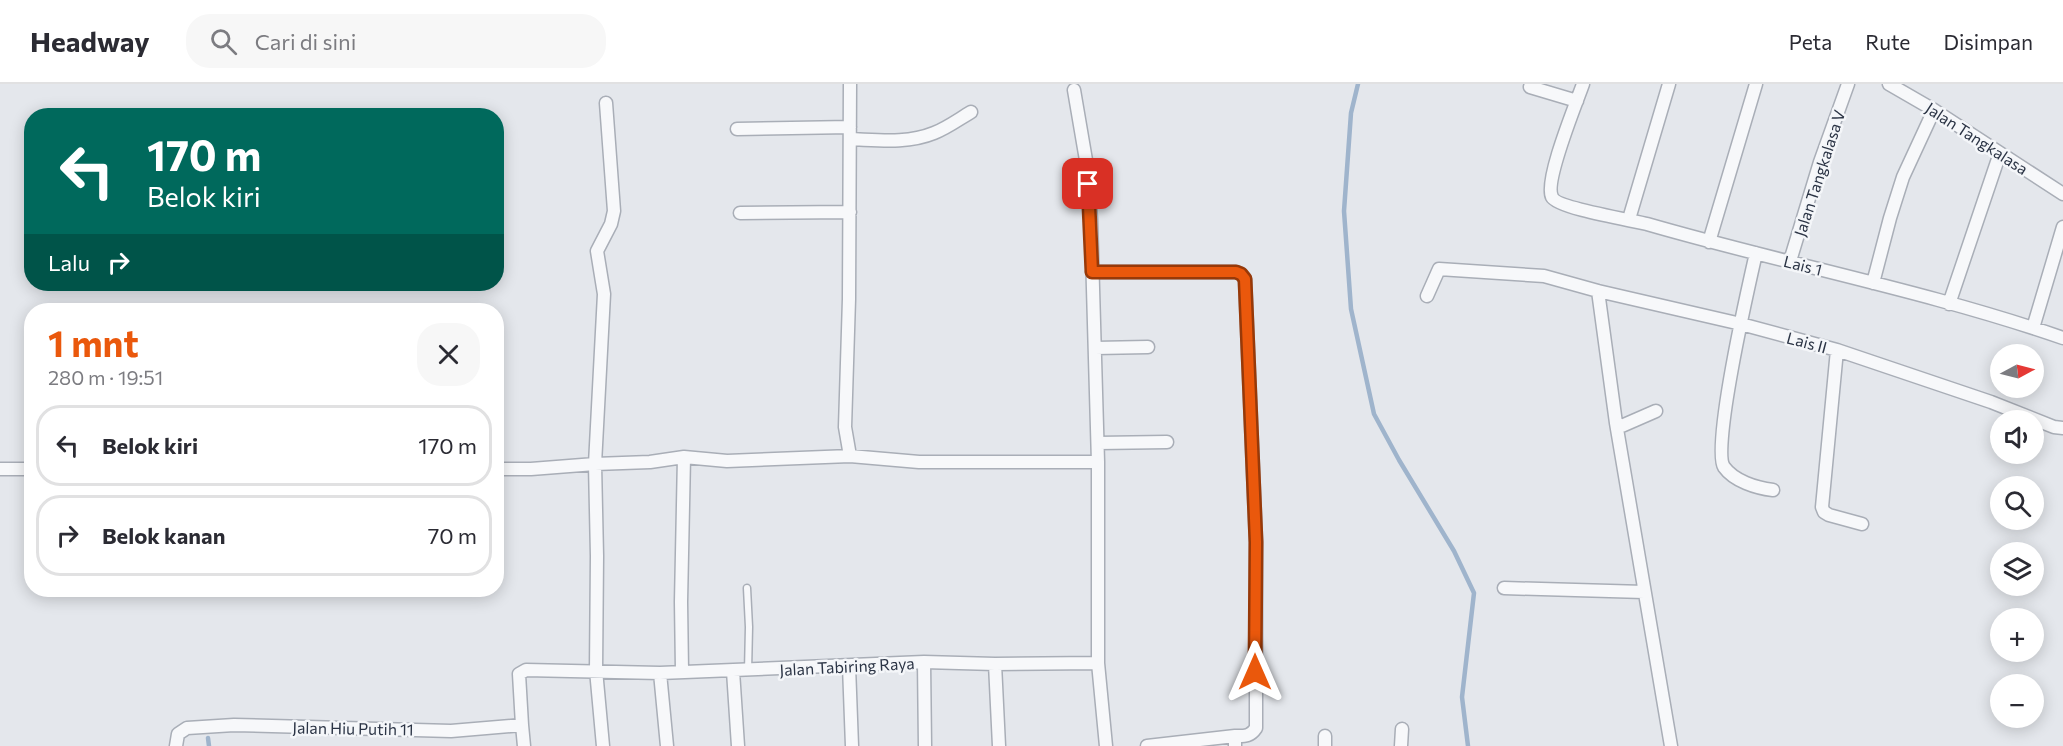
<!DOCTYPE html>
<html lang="id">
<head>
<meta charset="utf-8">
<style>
	:root { --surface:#fff; --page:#f7f7f7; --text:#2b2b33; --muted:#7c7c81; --line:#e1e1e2; --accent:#ea580c }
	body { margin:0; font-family:Commissioner,sans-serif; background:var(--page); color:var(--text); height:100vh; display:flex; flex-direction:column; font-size:22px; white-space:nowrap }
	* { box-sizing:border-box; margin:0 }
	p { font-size:20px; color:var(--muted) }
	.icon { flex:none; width:33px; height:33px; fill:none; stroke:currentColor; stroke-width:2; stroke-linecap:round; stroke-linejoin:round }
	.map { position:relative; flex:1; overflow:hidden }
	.side { position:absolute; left:24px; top:219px; width:480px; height:294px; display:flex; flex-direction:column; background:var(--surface); border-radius:24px; box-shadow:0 3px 15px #0003 }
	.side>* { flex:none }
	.guide { position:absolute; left:24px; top:24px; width:480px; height:183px; border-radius:24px; box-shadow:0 3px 15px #0003; background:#00695c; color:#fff; overflow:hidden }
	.needle { width:39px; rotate:83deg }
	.controls { position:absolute; left:1990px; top:260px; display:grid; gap:12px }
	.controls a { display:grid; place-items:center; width:54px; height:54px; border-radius:50%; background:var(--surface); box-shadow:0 3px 15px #0003; font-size:30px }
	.pin { position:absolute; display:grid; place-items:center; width:51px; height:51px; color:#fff; margin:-26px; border-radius:12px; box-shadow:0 3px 9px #0006 }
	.me { position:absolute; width:66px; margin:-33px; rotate:0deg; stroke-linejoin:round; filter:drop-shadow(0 0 4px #0008) }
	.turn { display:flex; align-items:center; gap:21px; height:126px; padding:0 24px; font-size:27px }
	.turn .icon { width:78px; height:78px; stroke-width:2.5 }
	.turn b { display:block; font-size:42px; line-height:51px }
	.then { display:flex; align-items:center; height:57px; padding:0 24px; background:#0003; gap:12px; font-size:22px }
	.round { display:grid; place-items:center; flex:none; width:63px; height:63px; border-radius:24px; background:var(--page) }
	.overview { display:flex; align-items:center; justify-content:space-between; height:102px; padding:0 24px }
	h1 { font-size:36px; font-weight:700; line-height:45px; color:var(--accent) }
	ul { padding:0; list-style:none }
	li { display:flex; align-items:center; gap:18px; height:81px; margin:0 12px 9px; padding:0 12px; border:3px solid var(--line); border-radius:24px }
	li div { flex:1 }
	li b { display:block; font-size:22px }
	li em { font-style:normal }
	header { display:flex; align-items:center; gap:36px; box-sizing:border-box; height:84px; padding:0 30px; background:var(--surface); border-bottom:2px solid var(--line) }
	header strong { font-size:28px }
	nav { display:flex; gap:33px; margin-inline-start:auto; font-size:21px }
	.search { width:420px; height:54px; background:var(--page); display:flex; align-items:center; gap:15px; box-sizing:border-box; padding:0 21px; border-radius:24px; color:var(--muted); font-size:22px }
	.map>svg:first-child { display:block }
</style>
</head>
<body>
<header>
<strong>Headway</strong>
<div class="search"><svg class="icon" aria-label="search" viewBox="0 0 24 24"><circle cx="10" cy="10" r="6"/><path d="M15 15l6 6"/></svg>Cari di sini</div>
<nav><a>Peta</a><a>Rute</a><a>Disimpan</a></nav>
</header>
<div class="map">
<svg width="2063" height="662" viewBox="0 0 2063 662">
	<rect width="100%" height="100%" fill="#e4e7ec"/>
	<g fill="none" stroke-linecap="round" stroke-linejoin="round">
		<path stroke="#9fb4cc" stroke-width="4.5" d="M1358,0l-7,29 -7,98 7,98 23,105 25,46 55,91 20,42 -12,104 6,49
			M208,654l1,8"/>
		<defs>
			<path id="lane" d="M747,504l2,39 -1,44"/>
			<path id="street" d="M850,0l-1,215 -4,128 5,29 69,6h179
				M1583,0c-7,20 -39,97 -31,113 5,11 79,23 95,27 138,40 280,67 416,114
				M1889,0l45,26 129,84
				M1530,3l47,14
				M1074,6l13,76 4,53 7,243v201l8,83
				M606,19l8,108 -3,13 -14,27 7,43 -9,170 55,-2 34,-5 43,4 123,-5
				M737,45l113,-2
				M850,55c28,1 57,5 84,-6 13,-5 25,-14 37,-21
				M740,129l110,-1
				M1629,135l40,-135
				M1709,158l47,-158
				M1756,169c-7,31 -45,196 -32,214 10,14 32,21 49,23
				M1790,177l30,-99 28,-78
				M1092,188h144l5,2 4,5 11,263v186c-6,9 -12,8 -21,8
				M1873,199l17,-65 13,-41 31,-67
				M1598,207l18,132 55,323
				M1427,212l12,-27 105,7 54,15 143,33 96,26 154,52 63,25 9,1
				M1949,220l51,-151
				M2033,244l30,-101
				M1095,264l53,-1
				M1837,266l-15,157 2,5 5,3 33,9
				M1617,344l39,-17
				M1098,359l69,-1
				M0,385h32
				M496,385h35l64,-5 2,92 -1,114 7,76
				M1504,504l140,4
				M924,578l1,84
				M995,580l4,82
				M849,582l3,80
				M682,587l-1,-69 3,-145
				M733,587l5,75
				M660,589l7,73
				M522,641l-3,-51 7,-4 134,3 264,-11 71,2 103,-1
				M1325,652v10
				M176,662l2,-12 9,-6 47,-3 217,6 71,-6 2,21
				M1147,662l88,-10v10
				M1401,662l1,-17"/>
		</defs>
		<use href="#lane" stroke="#a9aeb7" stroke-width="9"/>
		<use href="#street" stroke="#a9aeb7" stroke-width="15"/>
		<use href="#lane" stroke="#f7f8fa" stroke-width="6"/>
		<use href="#street" stroke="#f7f8fa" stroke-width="12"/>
	</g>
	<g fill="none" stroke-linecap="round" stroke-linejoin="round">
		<defs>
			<path id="route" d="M1088,100l4,88h144l5,2 4,5 11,263 -1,130"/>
		</defs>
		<use href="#route" stroke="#983908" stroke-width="15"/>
		<use href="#route" stroke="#ea580c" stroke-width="10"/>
	</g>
	<g text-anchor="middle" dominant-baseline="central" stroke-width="5" stroke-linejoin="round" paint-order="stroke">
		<g font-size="16" fill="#2b3445" stroke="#f4f6f9">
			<text transform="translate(1977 54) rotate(33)">Jalan Tangkalasa</text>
			<text transform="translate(1819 89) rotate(-72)">Jalan Tangkalasa V</text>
			<text transform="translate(1803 181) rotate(14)">Lais 1</text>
			<text transform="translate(1807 258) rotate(15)">Lais II</text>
			<text transform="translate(847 582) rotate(-3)">Jalan Tabiring Raya</text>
			<text transform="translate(353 644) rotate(1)">Jalan Hiu Putih 11</text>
		</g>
	</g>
</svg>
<div class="controls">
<a><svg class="needle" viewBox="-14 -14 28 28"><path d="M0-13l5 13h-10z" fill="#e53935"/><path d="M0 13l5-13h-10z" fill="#7c7c81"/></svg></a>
<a><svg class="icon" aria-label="sound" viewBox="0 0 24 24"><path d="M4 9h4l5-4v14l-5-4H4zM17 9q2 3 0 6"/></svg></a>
<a><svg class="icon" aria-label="search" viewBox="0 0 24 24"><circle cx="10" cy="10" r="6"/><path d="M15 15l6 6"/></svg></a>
<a><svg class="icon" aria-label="layers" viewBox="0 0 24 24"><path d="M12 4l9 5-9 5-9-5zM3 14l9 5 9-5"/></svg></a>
<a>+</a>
<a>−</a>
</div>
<div class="pin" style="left:1088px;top:100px;background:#d93025"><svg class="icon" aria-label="arrive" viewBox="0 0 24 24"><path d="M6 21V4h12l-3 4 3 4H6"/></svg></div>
<svg class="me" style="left:1255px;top:588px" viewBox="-20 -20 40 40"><path d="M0-17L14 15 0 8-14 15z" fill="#ea580c" stroke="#fff" stroke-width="4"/></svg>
<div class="guide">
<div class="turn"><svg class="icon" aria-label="left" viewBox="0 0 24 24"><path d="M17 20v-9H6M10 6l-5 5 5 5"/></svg><div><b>170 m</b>Belok kiri</div></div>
<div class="then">Lalu<svg class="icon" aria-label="right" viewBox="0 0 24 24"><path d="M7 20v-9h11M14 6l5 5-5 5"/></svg></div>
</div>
<section class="side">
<div class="overview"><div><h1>1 mnt</h1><p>280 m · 19:51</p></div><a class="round"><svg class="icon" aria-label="close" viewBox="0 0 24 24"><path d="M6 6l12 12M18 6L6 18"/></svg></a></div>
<ul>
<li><svg class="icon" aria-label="left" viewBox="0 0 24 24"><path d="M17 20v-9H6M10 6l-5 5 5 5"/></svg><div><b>Belok kiri</b></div><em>170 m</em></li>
<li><svg class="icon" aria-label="right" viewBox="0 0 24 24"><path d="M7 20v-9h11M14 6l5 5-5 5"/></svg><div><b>Belok kanan</b></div><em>70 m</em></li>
</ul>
</section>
</div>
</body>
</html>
